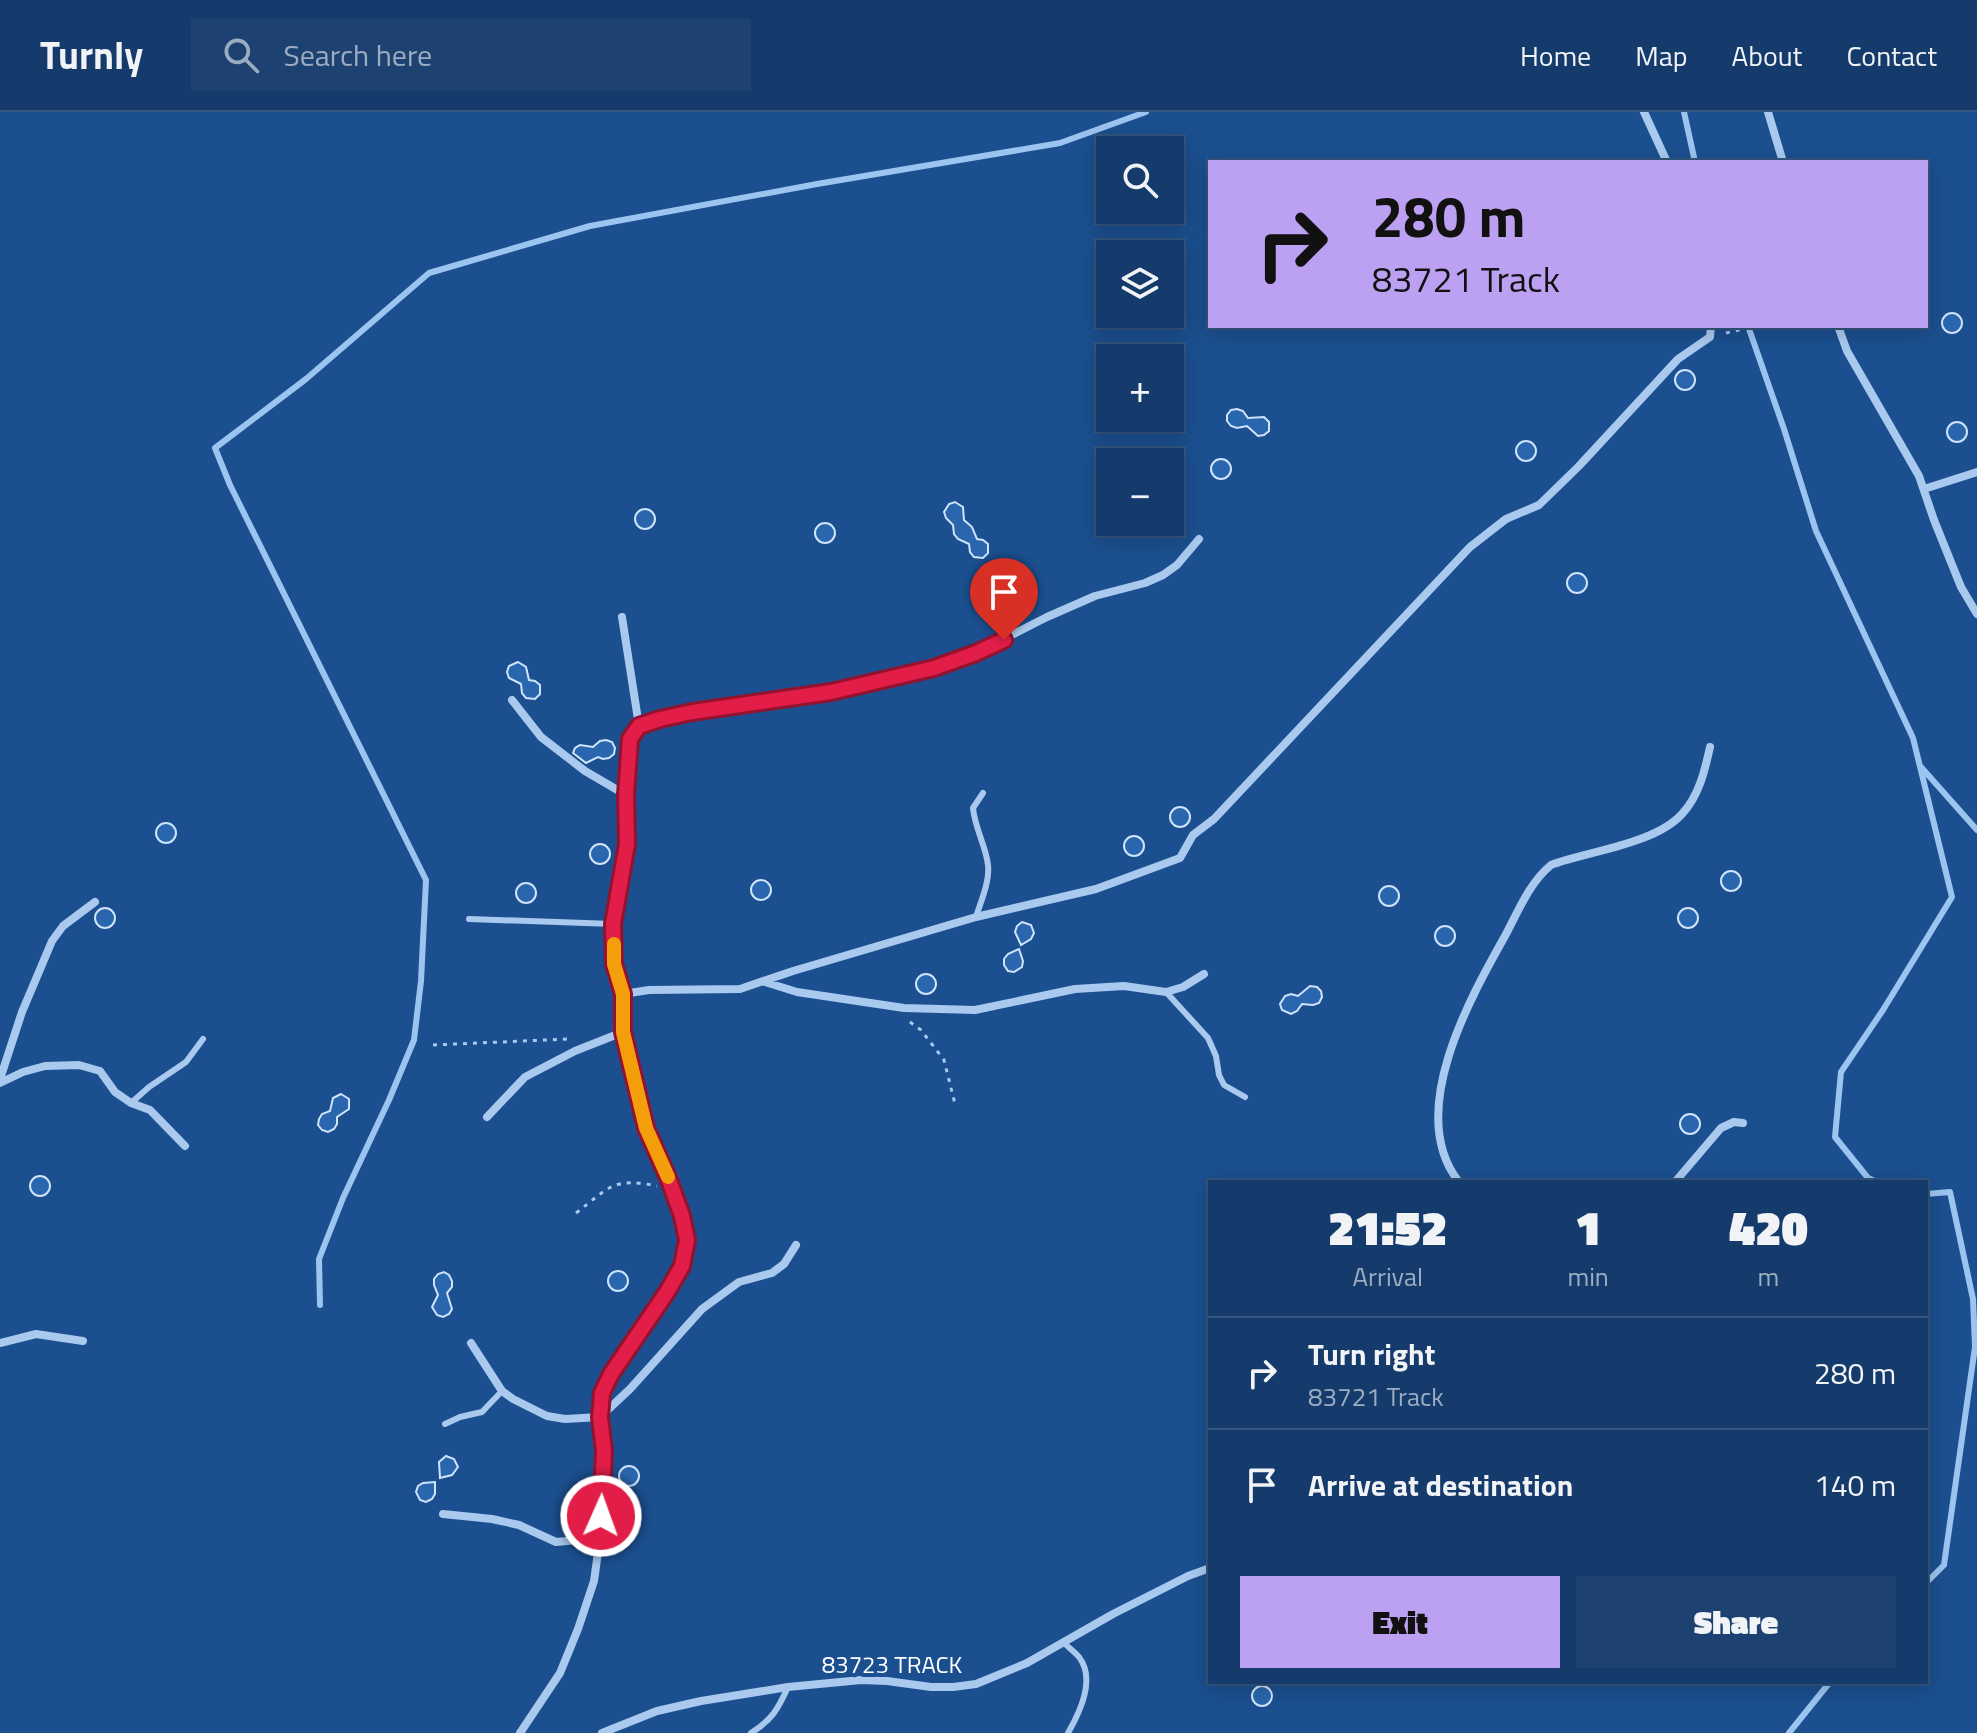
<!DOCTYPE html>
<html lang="en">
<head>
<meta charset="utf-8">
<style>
	:root { --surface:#143b6b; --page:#1d4271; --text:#f1f3f6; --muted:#9dadc1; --line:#33557e; --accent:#bca0f2 }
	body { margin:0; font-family:"Titillium Web",sans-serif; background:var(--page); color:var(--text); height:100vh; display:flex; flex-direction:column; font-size:30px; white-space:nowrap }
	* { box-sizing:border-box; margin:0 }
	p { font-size:26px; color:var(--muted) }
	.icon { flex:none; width:44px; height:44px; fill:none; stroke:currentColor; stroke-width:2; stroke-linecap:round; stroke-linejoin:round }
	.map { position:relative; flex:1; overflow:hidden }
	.details { position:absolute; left:1208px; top:1068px; width:720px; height:504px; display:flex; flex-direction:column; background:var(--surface); border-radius:0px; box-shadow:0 4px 20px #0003,0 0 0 2px var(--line) }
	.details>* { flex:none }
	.banner { position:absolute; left:1208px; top:48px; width:720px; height:168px; border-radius:0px; box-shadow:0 4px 20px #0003,0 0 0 2px var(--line); background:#bca0f2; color:#111; overflow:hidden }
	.buttons { position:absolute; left:1096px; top:24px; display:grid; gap:16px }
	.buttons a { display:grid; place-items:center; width:88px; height:88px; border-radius:0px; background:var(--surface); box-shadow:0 4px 20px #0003,0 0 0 2px var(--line); font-size:40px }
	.pin { position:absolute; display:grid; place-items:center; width:68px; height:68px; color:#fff; margin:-82px -34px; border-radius:50% 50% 50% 0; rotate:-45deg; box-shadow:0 0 8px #0007 }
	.pin .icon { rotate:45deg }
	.me { position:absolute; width:88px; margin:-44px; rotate:2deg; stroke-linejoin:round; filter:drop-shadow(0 0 6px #0008) }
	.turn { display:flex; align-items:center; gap:28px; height:168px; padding:0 32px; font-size:36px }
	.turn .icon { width:104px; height:104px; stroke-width:2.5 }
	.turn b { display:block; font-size:56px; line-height:68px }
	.eta { display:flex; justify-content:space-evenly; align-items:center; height:136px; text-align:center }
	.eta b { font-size:48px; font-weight:800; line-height:56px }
	.action { display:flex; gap:16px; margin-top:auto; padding:16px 32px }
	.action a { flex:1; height:92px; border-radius:0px; background:var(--accent); color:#111; font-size:32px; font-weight:800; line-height:92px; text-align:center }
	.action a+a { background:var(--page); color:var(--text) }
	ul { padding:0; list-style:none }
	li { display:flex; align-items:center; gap:24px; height:112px; padding:0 32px; border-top:2px solid var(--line) }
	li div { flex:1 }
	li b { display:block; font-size:30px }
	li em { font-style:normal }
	header { display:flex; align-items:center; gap:48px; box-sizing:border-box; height:112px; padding:0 40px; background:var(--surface); border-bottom:2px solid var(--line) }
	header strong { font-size:38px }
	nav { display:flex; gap:44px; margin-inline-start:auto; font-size:28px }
	.search { width:560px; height:72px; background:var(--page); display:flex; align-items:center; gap:20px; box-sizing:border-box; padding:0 28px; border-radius:0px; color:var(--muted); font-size:30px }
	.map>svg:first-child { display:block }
</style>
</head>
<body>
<header>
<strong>Turnly</strong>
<div class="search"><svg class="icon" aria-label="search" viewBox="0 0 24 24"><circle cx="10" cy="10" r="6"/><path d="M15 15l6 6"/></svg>Search here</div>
<nav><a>Home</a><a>Map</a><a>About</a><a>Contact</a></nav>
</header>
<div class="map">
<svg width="1977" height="1621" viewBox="0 0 1977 1621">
	<rect width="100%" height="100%" fill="#1b4f8f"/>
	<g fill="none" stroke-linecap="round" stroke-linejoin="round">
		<path stroke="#9cc4f0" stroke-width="6" d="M1684,0l11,50
			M1748,214l36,103 32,102 97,207 39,159 -69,113 -42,62 -6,65 33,41 9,4
			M1921,655l56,63
			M1926,1082l24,-2 23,107 2,48 -31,218 -18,18
			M320,1193l-1,-46 24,-61 46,-98 25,-60 7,-59 5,-101 -196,-395 -15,-37 91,-69 123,-106 161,-47 227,-42 243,-41 86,-31
			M1789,1621l41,-51"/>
	</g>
	<path fill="#2a66ad" stroke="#cfe3fa" stroke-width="2" d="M1942 211a10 10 0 1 1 20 0a10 10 0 1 1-20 0Z
		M1675 268a10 10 0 1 1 20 0a10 10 0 1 1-20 0Z
		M1237,297l6,2 5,7 16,-1 5,5v9l-5,4 -6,1 -11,-10 -10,2 -6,-2 -4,-5v-6l4,-5z
		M1947 320a10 10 0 1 1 20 0a10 10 0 1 1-20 0Z
		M1516 339a10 10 0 1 1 20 0a10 10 0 1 1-20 0Z
		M1211 357a10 10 0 1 1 20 0a10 10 0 1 1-20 0Z
		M955,390l8,5 1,13 8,7 5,12 6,1 5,4v9l-5,5 -9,-1 -4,-5 -1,-8 -11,-5 -4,-5 -1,-9 -7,-7 -2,-6 5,-8z
		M635 407a10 10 0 1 1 20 0a10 10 0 1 1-20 0Z
		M815 421a10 10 0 1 1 20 0a10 10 0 1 1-20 0Z
		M1567 471a10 10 0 1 1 20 0a10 10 0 1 1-20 0Z
		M518,550l8,5 3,13 6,1 5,4v9l-5,5 -9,-1 -4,-5 -1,-9 -12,-6 -2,-6 2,-6z
		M606,628l6,2 3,6 -1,6 -5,4 -6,1 -5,-2 -12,6 -13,-10 2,-5 5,-3 13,2 7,-6z
		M1170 705a10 10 0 1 1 20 0a10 10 0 1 1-20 0Z
		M156 721a10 10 0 1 1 20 0a10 10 0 1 1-20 0Z
		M1124 734a10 10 0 1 1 20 0a10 10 0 1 1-20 0Z
		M590 742a10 10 0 1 1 20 0a10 10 0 1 1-20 0Z
		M1721 769a10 10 0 1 1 20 0a10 10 0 1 1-20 0Z
		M751 778a10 10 0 1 1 20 0a10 10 0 1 1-20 0Z
		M516 781a10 10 0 1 1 20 0a10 10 0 1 1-20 0Z
		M1379 784a10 10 0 1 1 20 0a10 10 0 1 1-20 0Z
		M1678 806a10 10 0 1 1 20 0a10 10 0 1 1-20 0Z
		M95 806a10 10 0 1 1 20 0a10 10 0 1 1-20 0Z
		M1022,810l9,3 3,8 -3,6 -10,6 -6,-13 2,-6z
		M1435 824a10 10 0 1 1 20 0a10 10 0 1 1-20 0Z
		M1019,837l4,12 -1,6 -8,5 -6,-1 -4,-6v-6l4,-5z
		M916 872a10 10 0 1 1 20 0a10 10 0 1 1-20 0Z
		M1310,874l7,1 4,4 1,6 -3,6 -6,2 -11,-1 -5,7 -6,3 -9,-4 -2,-6 5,-8 6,-2 7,2z
		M341,982l8,5v10l-12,8v7l-3,5 -6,3 -6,-2 -4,-5 1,-6 3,-5 8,-3 3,-13z
		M1680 1012a10 10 0 1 1 20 0a10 10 0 1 1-20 0Z
		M30 1074a10 10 0 1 1 20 0a10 10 0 1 1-20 0Z
		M608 1169a10 10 0 1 1 20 0a10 10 0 1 1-20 0Z
		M444,1160l5,3 3,6v6l-5,6 5,16 -3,5 -6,3 -6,-2 -5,-8 6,-12 -4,-10v-6l4,-5z
		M446,1344l8,3 4,8 -6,8 -12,3 -1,-16z
		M619 1364a10 10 0 1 1 20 0a10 10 0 1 1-20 0Z
		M435,1370v12l-3,5 -6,3 -6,-2 -4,-8 2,-6 5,-3z
		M1252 1584a10 10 0 1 1 20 0a10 10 0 1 1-20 0Z"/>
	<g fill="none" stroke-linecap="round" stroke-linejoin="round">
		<path stroke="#a9c9ee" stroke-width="3" stroke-dasharray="4 6" stroke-linecap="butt" d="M1726,221l30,-7
			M910,910l11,8 23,30 11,44
			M433,933l135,-6
			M576,1101c34,-26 37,-36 81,-27"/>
		<path stroke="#a9c9ee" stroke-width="6" d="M976,805c5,-16 14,-36 12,-52 -2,-19 -13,-36 -15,-57l10,-15
			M469,807l144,5
			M1166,880l42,46 8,18 3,19 5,10 21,12
			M131,991l18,-16 37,-25 17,-23
			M445,1312l15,-7 22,-5 20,-21
			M1064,1531c4,4 11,9 15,14 17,22 1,55 -11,76
			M751,1621c21,-13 27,-24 37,-46"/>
		<path stroke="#a9c9ee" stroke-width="8" d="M1644,0l23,50
			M1768,0l15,50
			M1838,214l9,25 72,125 15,44 27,67 16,27
			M1924,377l53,-17
			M622,505l17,109
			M512,588l29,37 44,34 41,24
			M765,870l32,10 107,16 71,2 100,-21 49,-3 42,6 17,-5 21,-13
			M623,882l26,-4 91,-1 53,-18 183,-54 120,-28 84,-31 13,-23 21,-16 256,-272 36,-28 33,-14 40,-39 99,-107 32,-22 1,-11
			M0,967l22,-67 30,-71 11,-15 32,-24
			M0,971l23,-11 22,-6 34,-1 21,6 15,21 16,11 19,7 35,36
			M487,1005l38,-40 50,-26 48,-19
			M1459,1070c-54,-68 10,-182 46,-246 13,-24 24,-53 46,-71 38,-14 104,-21 131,-51 17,-18 23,-44 28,-67
			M1675,1070l46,-54 13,-6 9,1
			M0,1231l36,-9 47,7
			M471,1231l31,48 11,8 34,17 18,3 35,-2 30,-28 72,-80 37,-27 33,-9 12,-9 12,-19
			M443,1402l49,5 27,6 37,17 44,-4
			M520,1621l40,-60 18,-44 16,-48 6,-43 4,-87 -4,-34 2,-24 9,-19 56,-82 15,-26 5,-26 -5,-24 -13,-36 -23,-52 -23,-96v-38l-9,-30 -1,-40 14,-80 -1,-49 4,-56 9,-13 21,-7 32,-7 139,-20 103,-24 42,-15 71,-36 48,-21 50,-13 18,-8 14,-10 22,-26
			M602,1621l55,-22 44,-10 87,-14 73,-7 26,1 44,6h22l23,-3 51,-21 86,-49 75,-38 22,-8"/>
	</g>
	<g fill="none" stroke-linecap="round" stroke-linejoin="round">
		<defs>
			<path id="route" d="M601,1404l3,-65 -4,-34 2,-24 9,-19 56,-82 15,-26 5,-26 -5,-24 -13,-36 -23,-52 -23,-96v-38l-9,-30 -1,-40 14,-80 -1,-49 4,-56 9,-13 21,-7 32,-7 139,-20 103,-24 42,-15 28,-13"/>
		</defs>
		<use href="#route" stroke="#92132f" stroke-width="20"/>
		<use href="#route" stroke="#e11d48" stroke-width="14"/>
		<path stroke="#f59e0b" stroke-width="14" d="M614,832v20l9,30v38l23,96 22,49"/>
	</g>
	<g text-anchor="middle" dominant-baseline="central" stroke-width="8" stroke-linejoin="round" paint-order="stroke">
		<g font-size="24" fill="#fff" stroke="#1b4f8f">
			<text x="892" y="1552">83723 TRACK</text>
		</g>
	</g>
</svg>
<div class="buttons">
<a><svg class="icon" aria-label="search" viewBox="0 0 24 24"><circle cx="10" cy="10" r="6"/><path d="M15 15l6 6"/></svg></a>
<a><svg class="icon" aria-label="layers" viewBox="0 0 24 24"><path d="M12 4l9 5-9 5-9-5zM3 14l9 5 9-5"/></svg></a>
<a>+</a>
<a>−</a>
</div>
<div class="pin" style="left:1004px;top:528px;background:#d93025"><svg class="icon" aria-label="arrive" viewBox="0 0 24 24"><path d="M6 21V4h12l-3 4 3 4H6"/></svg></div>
<svg class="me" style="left:601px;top:1404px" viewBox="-20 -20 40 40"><circle r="17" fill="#e11d48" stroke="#fff" stroke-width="3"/><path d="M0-11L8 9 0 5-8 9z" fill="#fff"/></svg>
<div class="banner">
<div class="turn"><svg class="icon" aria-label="right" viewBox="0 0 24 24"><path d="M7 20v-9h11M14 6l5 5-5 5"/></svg><div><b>280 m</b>83721 Track</div></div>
</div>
<section class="details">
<div class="eta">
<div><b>21:52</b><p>Arrival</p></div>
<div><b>1</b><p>min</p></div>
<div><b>420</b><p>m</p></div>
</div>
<ul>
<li><svg class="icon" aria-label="right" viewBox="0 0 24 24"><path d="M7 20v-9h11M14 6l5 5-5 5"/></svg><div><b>Turn right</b><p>83721 Track</p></div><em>280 m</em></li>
<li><svg class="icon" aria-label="arrive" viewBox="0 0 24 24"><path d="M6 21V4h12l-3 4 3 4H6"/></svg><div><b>Arrive at destination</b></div><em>140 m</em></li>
</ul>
<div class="action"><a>Exit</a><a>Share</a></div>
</section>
</div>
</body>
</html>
